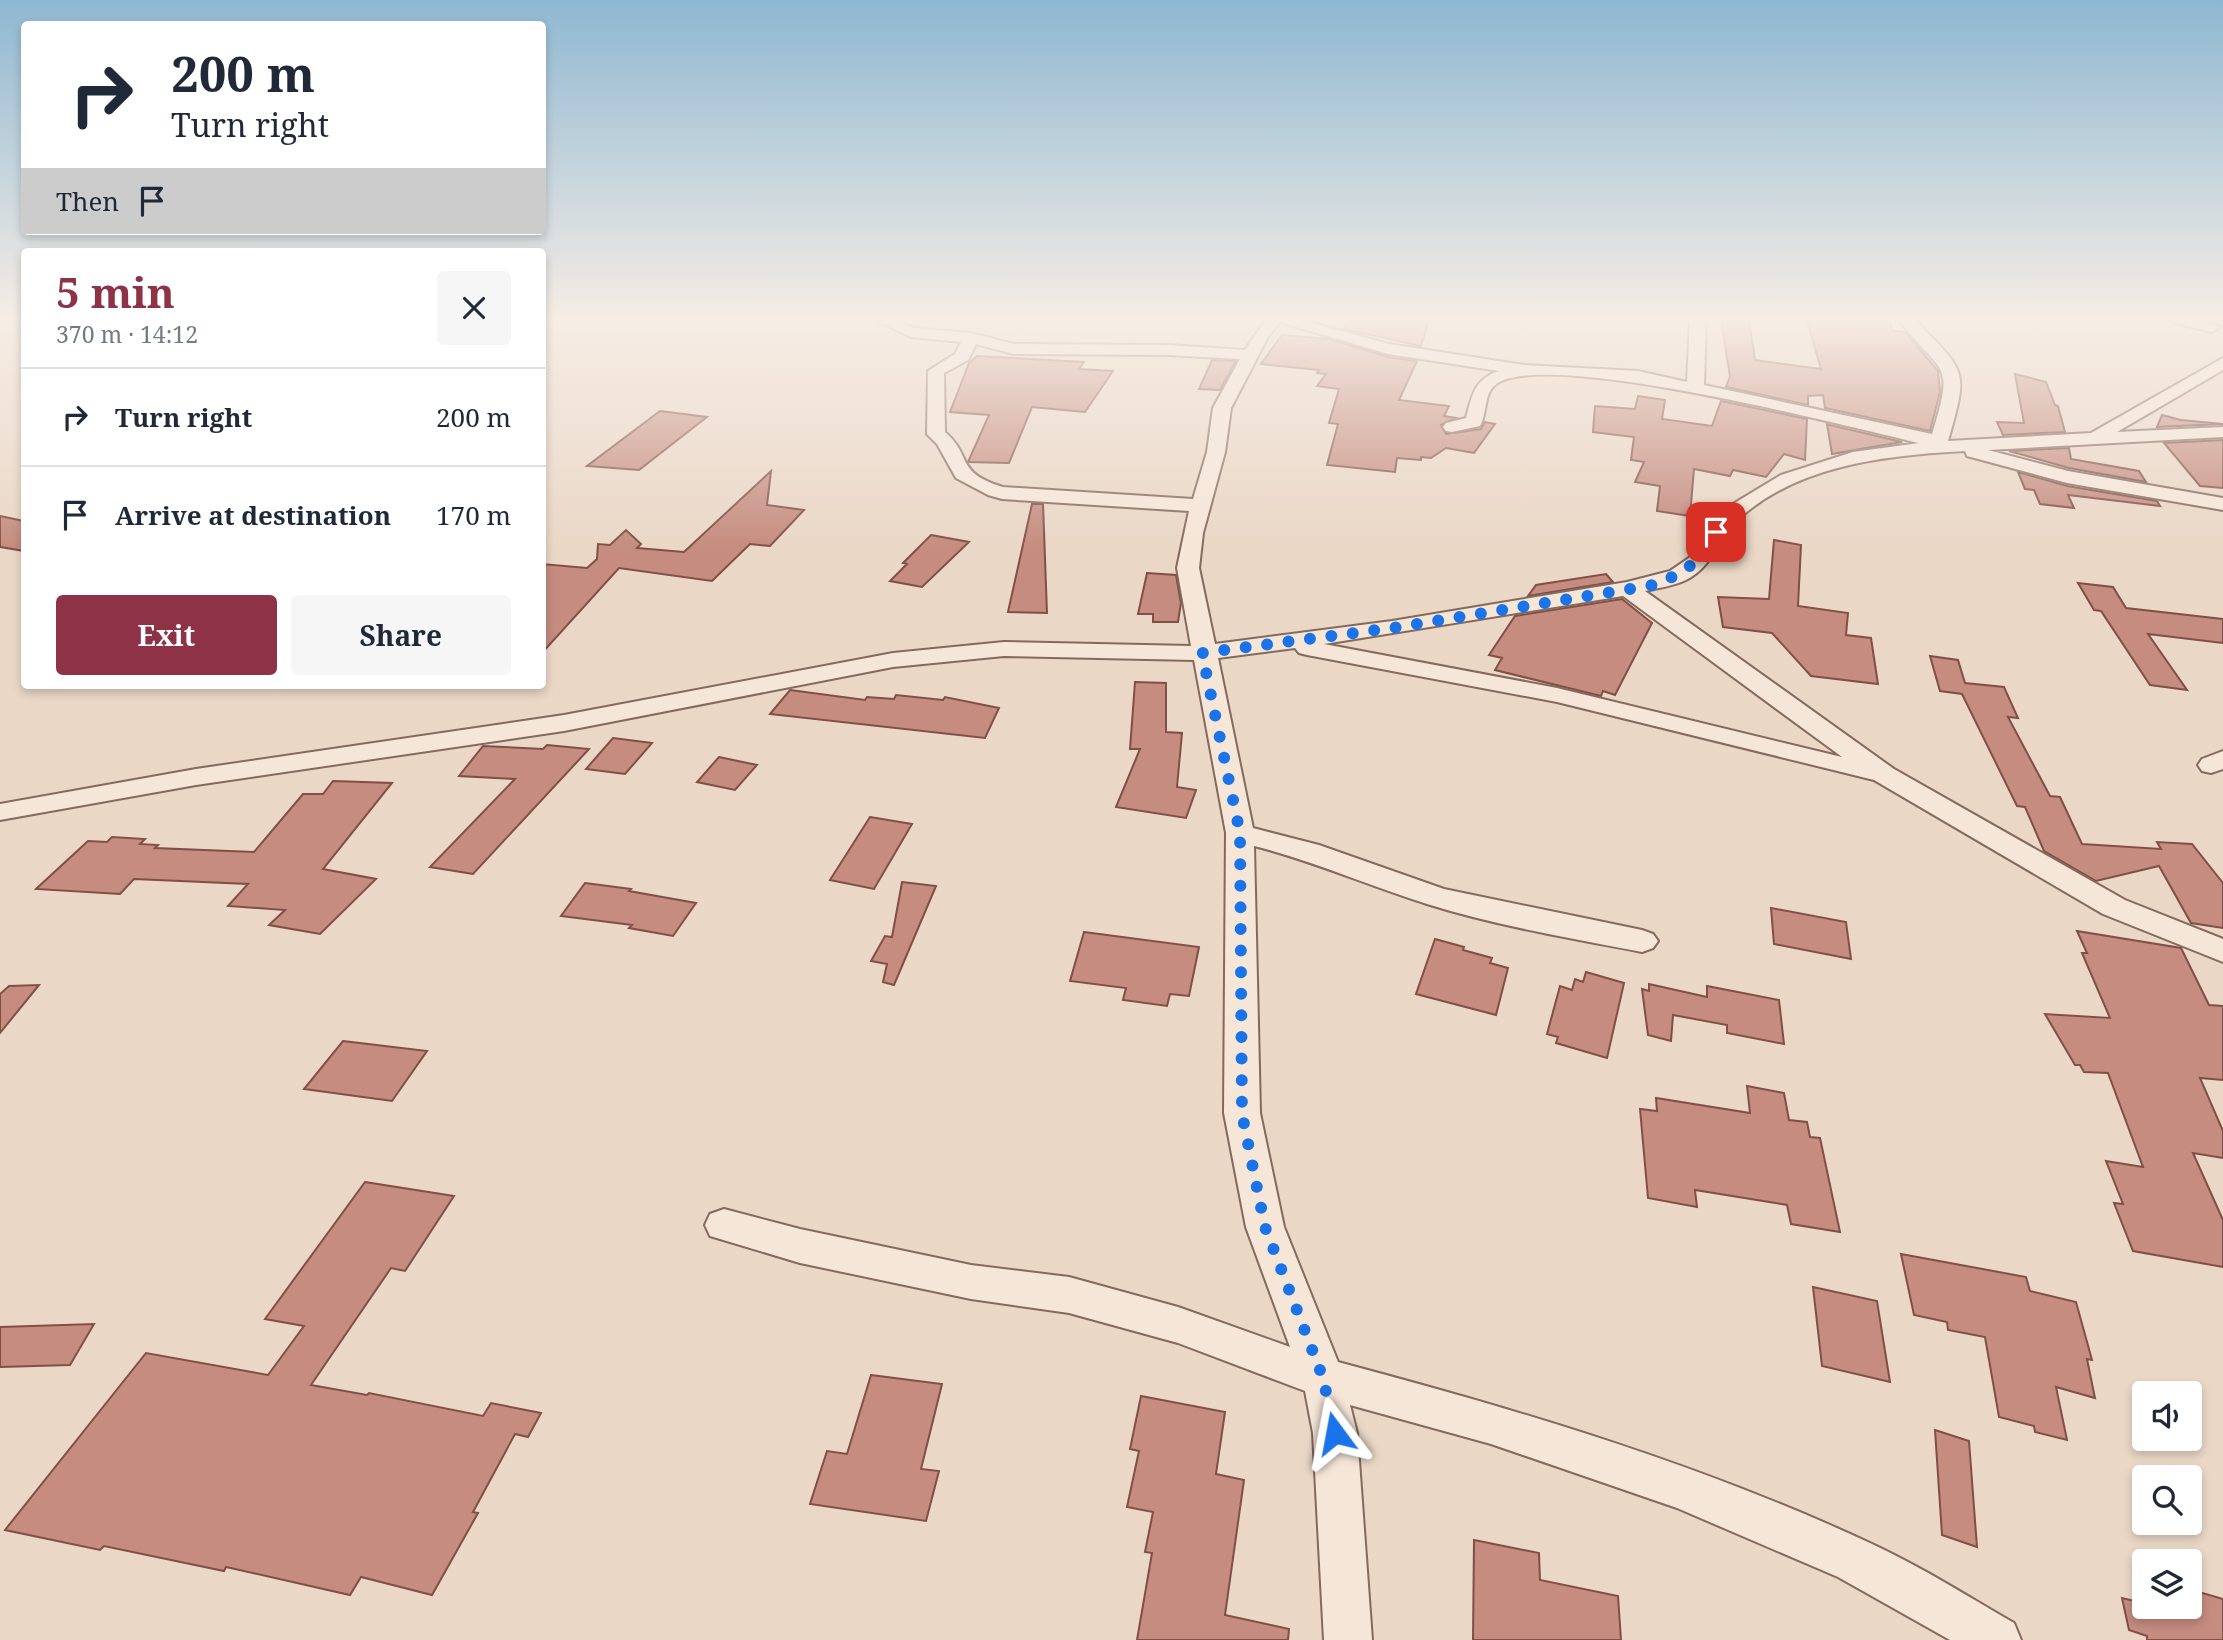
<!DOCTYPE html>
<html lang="en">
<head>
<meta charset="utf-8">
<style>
	:root { --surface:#fff; --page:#f6f6f7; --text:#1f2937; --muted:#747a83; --line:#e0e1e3; --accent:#8e3248 }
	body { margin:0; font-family:"Noto Serif",serif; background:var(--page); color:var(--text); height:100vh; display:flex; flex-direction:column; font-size:26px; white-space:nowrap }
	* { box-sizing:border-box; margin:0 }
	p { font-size:23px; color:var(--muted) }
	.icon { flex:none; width:38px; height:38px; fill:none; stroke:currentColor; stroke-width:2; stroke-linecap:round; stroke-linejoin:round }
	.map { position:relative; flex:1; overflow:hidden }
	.drawer { position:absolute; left:21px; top:248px; width:525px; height:441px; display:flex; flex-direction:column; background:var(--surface); border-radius:7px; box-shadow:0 4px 10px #0003 }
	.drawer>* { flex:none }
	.hud { position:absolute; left:21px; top:21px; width:525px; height:214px; border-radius:7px; box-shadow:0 4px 10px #0003; background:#fff; color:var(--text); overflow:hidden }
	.tools { position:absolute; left:2132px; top:1381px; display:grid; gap:14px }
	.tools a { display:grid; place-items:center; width:70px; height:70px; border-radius:7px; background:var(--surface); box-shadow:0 4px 10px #0003; font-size:35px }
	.pin { position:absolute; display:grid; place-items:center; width:60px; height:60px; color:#fff; margin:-30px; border-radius:14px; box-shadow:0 4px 10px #0006 }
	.me { position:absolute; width:77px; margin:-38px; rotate:347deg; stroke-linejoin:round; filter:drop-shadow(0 0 5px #0008) }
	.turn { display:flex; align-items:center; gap:24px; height:147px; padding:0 35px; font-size:32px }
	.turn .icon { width:91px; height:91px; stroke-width:2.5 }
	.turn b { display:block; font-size:49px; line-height:60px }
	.then { display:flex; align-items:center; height:66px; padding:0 35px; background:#0003; gap:14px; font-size:26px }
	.round { display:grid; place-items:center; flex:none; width:74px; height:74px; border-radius:7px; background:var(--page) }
	.headline { display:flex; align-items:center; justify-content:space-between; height:119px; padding:0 35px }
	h1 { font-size:42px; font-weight:700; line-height:52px; color:var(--accent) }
	.primary-button { display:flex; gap:14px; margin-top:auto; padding:14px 35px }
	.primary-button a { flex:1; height:80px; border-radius:7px; background:var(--accent); color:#fff; font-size:28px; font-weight:700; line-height:80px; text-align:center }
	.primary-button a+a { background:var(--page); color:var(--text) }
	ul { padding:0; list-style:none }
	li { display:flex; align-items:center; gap:21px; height:98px; padding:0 35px; border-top:2px solid var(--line) }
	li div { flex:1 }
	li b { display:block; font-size:26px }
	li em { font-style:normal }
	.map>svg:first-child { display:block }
</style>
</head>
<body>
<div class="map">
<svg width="2223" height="1640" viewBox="0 0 2223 1640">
	<rect width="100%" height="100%" fill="#ead7c6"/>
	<path fill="#c58c7f" stroke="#814f45" stroke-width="2" d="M1358,320h71l-8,26 -77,-17 3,-7 10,1z
		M1721,320h28l6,40 66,9 -14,-49 83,1 3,10 12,1 33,39 2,21 -10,39 -105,-23 -2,-13 -15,1v9l-82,-18 4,-11z
		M1282,335l47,4 59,18 29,4 -18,39 50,6 -5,10 12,2 -15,7 5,9 35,-5 4,-7 10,2 -21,29 -28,-5 -15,10 -10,-1v3l-24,-2 -2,14 -68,-7 11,-41 -9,-1 10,-34 -22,-3 9,-12 -9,-1 2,-3 -58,-6z
		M977,356l107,6 -5,7 34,2 -28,41 -53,-5 -23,56 -41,-1 21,-47 -39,-3 19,-49z
		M1212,360l24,1 -16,29 -21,-1z
		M2015,374l31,8 9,23 3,1 7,26 -62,3 -6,-13 27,1z
		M1638,396l27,4 -3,19 50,7 9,-25 86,18 -2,41 -21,-6 -18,23 -33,-7 -3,6 -36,-7 -4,47 -33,-5 3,-25 -25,-4 9,-20 -13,-2 3,-23 -41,-5 2,-26 40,3z
		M660,411l47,6 -68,53 -52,-4z
		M2162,415l19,5 42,4 -66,3z
		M1827,424l3,1 72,17 -70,12z
		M2223,440v48l-23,-2 -36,-43z
		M2069,448l2,11 68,12 7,11 -77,-14 -60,-17z
		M771,471l-4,34 37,5 -34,36 -20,-2 -38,37 -93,-13 -77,85v-89l45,4 10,-9 1,-15 12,1 16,-15 15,14 -4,4 47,4z
		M2018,472l49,14 90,15 3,5 -92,-11 6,13 -34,-4 -6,-14 -9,-1z
		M1032,504h11l4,109 -39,-1z
		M0,516l24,5v30l-24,-4z
		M931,535l38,7 -47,45 -32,-6 17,-17 -4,-1z
		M1774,540l27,5 -3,61 50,7 -2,22 25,3 7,46 -67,-8 -39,-43 -49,-6 -5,-30 51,2z
		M1147,573l29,2 5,28 -3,19h-25v-8h-15z
		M1606,574l7,8 -85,14 8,-11z
		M2078,583l35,4 13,21 97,11v24l-75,-9 39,56 -37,-5 -49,-74 -7,-1z
		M1622,599l30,24 -37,72 -12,-4 -2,5 -106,-26 7,-12 -13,-3 26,-39z
		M1930,656l28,4 7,23 39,4 14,31 -10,-1 42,79 10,1 22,47 79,5 -4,-7 35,2 31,39v45l-32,-5 -32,-57 -63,15 -52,-30 -19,-44 -8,-1 -55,-112 -22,-3z
		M1135,682l31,1v49l16,1 -5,54 19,3 -10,28 -70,-11 24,-58h-10z
		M790,690l75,10 2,-3 27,2 2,-4 47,5 2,-3 54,11 -14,30 -215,-24z
		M613,738l39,5 -27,31 -39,-5z
		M547,745l42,4 -116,125 -43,-7 85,-88 -56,-3 24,-30 60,3z
		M719,757l38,8 -22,25 -38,-8z
		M333,781l59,2 -69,86 53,10 -56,55 -51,-9 16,-15 -57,-4 20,-22 -114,-5 -14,15 -84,-5 52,-48 19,1 5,-5 33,2 -5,5 18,1 -3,3 99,4 49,-58h20z
		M870,817l42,7 -38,65 -44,-9z
		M902,882l34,4 -42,99 -11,-3 4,-18 -16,-3 14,-25 7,1z
		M585,883l46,6 -2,2 67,12 -23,33 -44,-8 3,-3 -71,-9z
		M1771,908l75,14 5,37 -77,-15z
		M2077,931l104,17 28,57 14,1v74l-23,-2 23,53v27l-30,-5 30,67v47l-90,-16 -19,-48 9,1 -17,-43 37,6 -35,-94 -24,-1 -4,-7h-5l-30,-51 65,4 -28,-65h5z
		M1084,932l115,15 -10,49 -19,-2 -3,12 -44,-6 3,-12 -56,-7z
		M1435,939l29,8 -1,3 29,8 -2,5 18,5 -12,47 -80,-21z
		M1586,972l38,11 -17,75 -51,-15 2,-6 -11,-3 13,-48 12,4 3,-11 8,3z
		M1649,984l58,13v-11l72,14 5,44 -57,-11v-8l-54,-10 -2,26 -23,-6 -6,-46 7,2z
		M39,985l-39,48v-39l9,-8z
		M343,1041l84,10 -35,50 -88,-12z
		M1747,1086l37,7 5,27 18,2 3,15 10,1 20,94 -49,-8 -4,-19 -92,-15 2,17 -49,-9 -8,-89 17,2 -1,-13 94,15z
		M365,1182l89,14 -49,75 -14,-3 -80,117 56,10 2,-2 114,23 8,-13 50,10 -13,24 -13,-3 -42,78 5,1 -46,82 -71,-18 -11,18 -124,-28 -2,4 -120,-25 -4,4 -95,-20 141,-177 122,22 36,-49 -39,-7z
		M1901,1254l125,23 4,14 46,11 16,58 -5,-1 8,39 -39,-11 11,53 -32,-8 -1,-6 -35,-9 -14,-80 -37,-7 -1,-8 -33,-7z
		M1813,1287l64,14 13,81 -68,-16z
		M94,1324l-24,41 -70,2v-40z
		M871,1375l71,9 -21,85 18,2 -13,50 -116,-17 17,-53 20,3z
		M1141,1396l84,16 -9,62 28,6 -19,135 64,14 -1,11h-151l15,-87 -7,-1 8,-40 -26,-5 12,-56 -9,-2z
		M1935,1430l34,11 8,106 -35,-12z
		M1474,1540l65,13 1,27 78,16 3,44h-148z
		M2133,1573l11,3v30h45v-17l34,10v41h-76v-4l-18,-6 -7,-32 17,4z"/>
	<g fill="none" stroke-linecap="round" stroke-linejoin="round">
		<defs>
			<path id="minor" d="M895,320l19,8 57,5 43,11 154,1 77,5 21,-30h36l87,24 135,21 114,6 49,11 3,-62h16l-2,65 228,49c24,-76 9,-58 -33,-114h16c51,53 54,48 33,121l143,-8 132,-75v12l-106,62 106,-5v10l-235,13 80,21 155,27v12l-156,-27 -100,-27 -2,-5c-75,4 -164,13 -223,65 -22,19 -29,51 -56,64 -12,6 -28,8 -41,11l249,178 231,131 98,39v23l-120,-48 -229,-134 -317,-78 -250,-47 -8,-2 -4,-5 -77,10 35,170 66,17 125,44 198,41 11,4 5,7 -5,7 -11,4c-72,-14 -145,-26 -215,-48 -58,-18 -113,-43 -173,-58l6,267 24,114 54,135c181,48 362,102 532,181 50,23 97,53 144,80l7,17h-71l-112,-63 -161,-69 -186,-64 -141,-39 7,28 15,207h-48l-11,-207 -8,-42 -127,-48 -109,-30 -98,-14 -171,-36 -90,-27 -5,-11 5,-11 14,-5 76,20 171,36 98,12 109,30 112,40 -44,-120 -22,-114 2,-280 -32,-173 -190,-4 -111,11 -329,64 -368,54 -196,35v-16l196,-35 368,-54 329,-62 111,-11 187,4 -14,-78 12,-57 -187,-12 -14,-4 -32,-17 -19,-34 -10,-10 1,-63 27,-17 6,-12 -50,-5 -34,-16zM1280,322l108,32 111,17c-25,8 -27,25 -33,47l-20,5 -3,4 3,4 6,1 28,-6c7,-12 4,-31 14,-40 42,-41 360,42 425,57l-66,9 -72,23 -53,32 -19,21 -20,30 -19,13 -43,11 -235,39 -177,23 -16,-76 4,-35 22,-81 6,-44 37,-71zM976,344l38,10 154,1 72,4 -27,49 -6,44 -14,47 -190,-12c-49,-15 -30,-31 -58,-55l-1,-59 24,-13zM1623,596l219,161 -285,-69 -233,-44z
				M2172,320h28l20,7 -8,5 -37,-9z
				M2223,751v18l-12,4 -9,-2 -4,-6 4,-6z"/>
		</defs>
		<use href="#minor" stroke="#84695d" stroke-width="4"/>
		<use href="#minor" fill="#f6e6d8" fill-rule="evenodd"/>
	</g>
	<linearGradient id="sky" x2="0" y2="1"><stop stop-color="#8eb8d2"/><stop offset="0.58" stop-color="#f6ede5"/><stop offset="1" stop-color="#f6ede5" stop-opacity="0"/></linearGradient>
	<rect width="2223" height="549" fill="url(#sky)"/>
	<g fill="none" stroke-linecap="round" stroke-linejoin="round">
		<path stroke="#1a73e8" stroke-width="12" stroke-dasharray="0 21.6" d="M1335,1433l-12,-55 -58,-151 -23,-113 -2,-281 -38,-180 190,-25 257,-42c38,-13 47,-21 67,-54"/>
	</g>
</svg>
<div class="tools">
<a><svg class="icon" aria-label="sound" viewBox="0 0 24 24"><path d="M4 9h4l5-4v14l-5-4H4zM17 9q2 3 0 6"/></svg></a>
<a><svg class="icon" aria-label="search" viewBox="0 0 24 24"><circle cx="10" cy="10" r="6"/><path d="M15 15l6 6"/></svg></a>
<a><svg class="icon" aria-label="layers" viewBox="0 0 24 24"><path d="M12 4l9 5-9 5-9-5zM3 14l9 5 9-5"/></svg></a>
</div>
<div class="pin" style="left:1716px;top:532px;background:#d93025"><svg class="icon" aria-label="arrive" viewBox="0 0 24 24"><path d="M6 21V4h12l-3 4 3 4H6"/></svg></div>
<svg class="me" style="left:1335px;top:1433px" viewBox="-20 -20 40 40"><path d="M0-17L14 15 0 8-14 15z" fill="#1a73e8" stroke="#fff" stroke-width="4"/></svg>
<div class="hud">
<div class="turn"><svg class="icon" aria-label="right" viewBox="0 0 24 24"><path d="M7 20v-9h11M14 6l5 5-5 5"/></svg><div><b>200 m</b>Turn right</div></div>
<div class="then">Then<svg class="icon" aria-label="arrive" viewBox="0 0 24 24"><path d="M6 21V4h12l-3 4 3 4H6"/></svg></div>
</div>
<section class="drawer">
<div class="headline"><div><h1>5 min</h1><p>370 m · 14:12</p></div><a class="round"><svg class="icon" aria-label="close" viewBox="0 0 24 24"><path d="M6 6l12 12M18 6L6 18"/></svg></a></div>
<ul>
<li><svg class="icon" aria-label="right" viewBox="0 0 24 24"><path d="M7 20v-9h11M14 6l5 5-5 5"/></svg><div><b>Turn right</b></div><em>200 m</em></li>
<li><svg class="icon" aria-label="arrive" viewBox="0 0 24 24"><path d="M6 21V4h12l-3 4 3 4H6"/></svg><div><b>Arrive at destination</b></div><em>170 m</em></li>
</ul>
<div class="primary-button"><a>Exit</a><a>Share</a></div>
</section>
</div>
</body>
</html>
